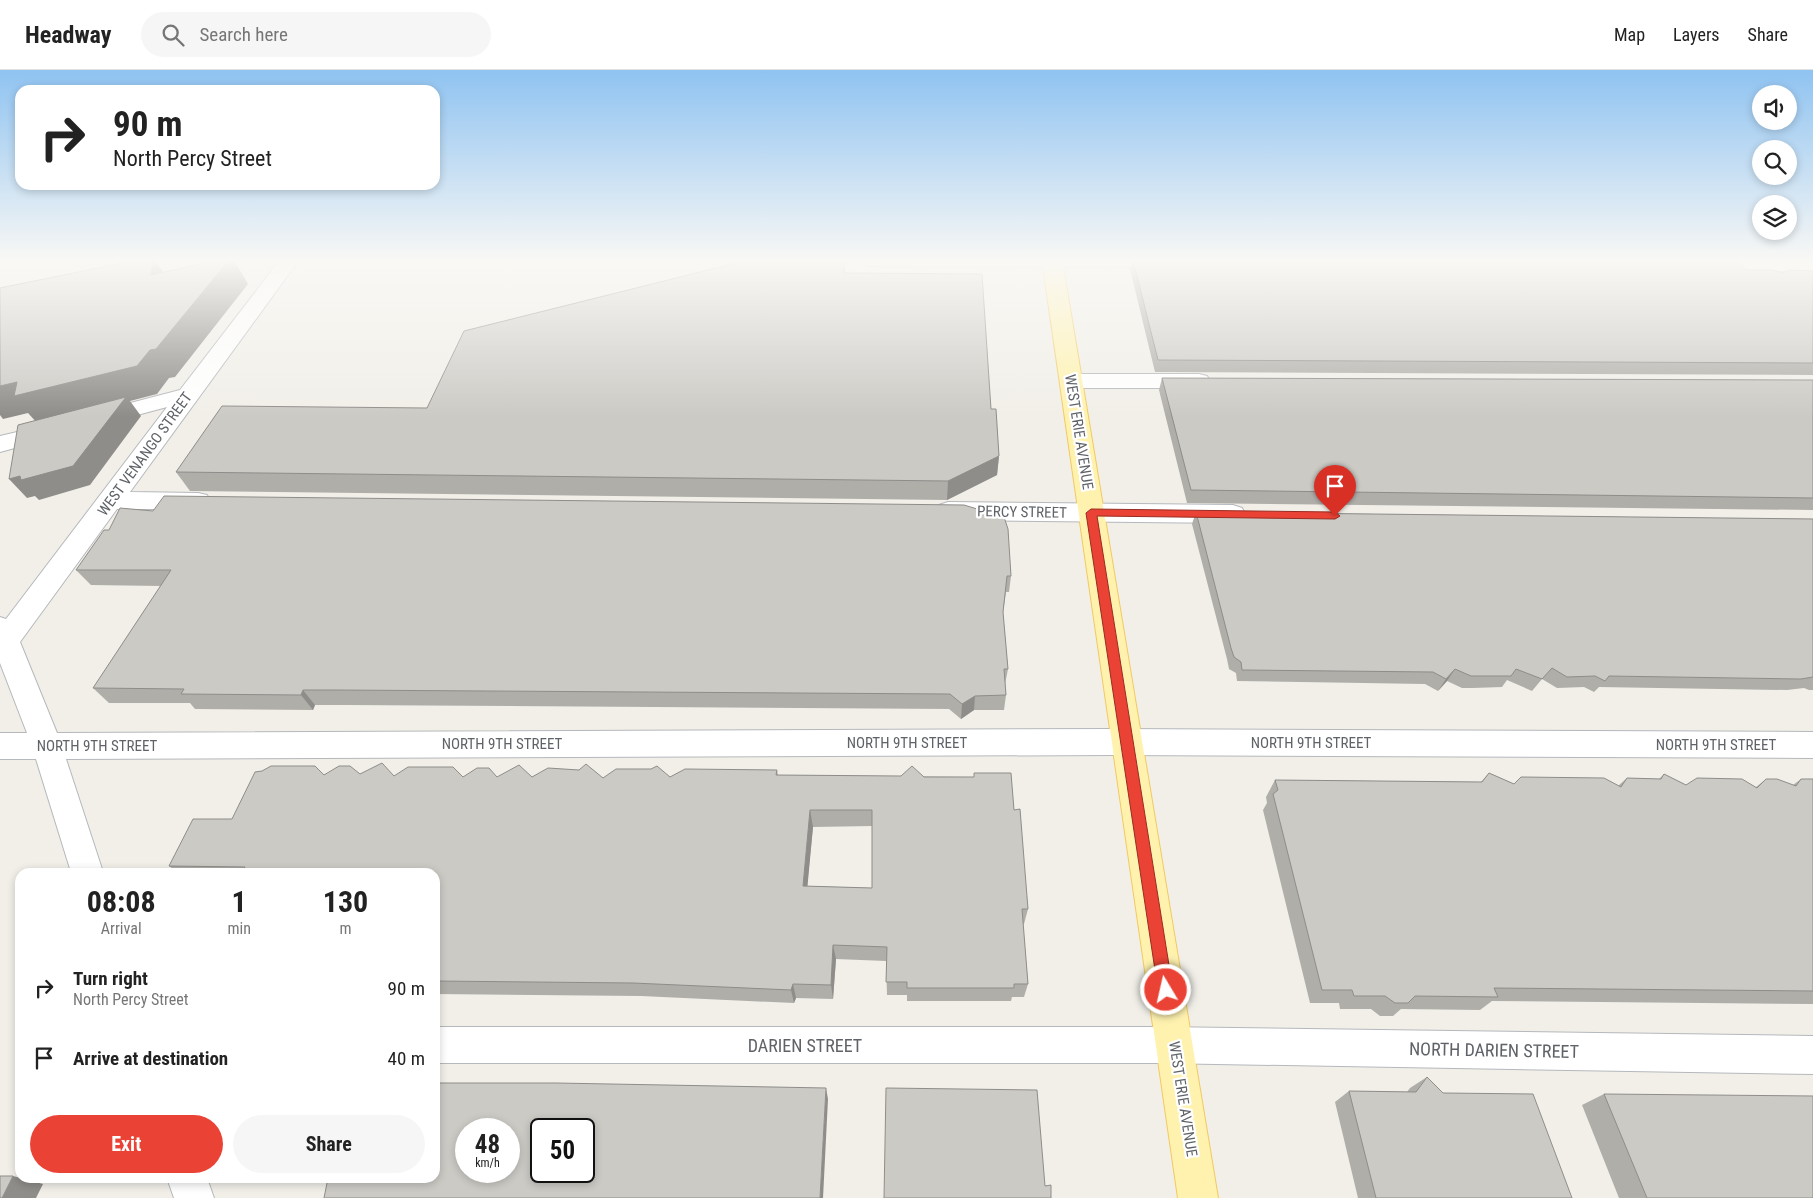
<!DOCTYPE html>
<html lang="en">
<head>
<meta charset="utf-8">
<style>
	:root { --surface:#fff; --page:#f6f6f6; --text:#222; --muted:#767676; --line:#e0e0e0; --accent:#ea4335 }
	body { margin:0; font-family:"Roboto Condensed",sans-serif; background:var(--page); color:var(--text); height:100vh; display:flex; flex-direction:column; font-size:19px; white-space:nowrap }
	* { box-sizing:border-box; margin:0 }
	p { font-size:16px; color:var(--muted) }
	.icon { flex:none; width:28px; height:28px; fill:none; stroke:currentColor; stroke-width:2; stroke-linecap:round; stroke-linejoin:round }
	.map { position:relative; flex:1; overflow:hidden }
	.drawer { position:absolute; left:15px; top:798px; width:425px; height:315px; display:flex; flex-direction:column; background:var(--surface); border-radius:15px; box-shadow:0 2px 8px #0003 }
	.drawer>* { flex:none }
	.guide { position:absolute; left:15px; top:15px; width:425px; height:105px; border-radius:15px; box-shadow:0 2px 8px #0003; background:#fff; color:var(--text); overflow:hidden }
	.buttons { position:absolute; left:1752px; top:15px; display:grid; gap:10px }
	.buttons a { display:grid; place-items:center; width:45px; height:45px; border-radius:50%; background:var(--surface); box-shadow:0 2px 8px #0003; font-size:25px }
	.speed { position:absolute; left:455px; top:1048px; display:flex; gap:10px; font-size:25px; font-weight:700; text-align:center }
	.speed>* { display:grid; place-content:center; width:65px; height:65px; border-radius:50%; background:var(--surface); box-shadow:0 2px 8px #0003; line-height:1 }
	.speed small { font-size:12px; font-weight:400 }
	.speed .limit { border:2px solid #111; border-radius:8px; background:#fff; color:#111 }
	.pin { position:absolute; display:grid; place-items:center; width:42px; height:42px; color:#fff; margin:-51px -21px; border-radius:50% 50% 50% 0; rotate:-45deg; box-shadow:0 0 5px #0007 }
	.pin .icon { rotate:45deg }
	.me { position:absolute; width:55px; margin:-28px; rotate:351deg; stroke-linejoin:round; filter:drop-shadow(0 0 4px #0008) }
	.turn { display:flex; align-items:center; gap:18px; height:105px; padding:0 15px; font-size:22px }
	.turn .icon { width:65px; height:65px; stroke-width:2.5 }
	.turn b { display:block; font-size:35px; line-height:42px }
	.eta { display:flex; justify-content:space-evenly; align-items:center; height:85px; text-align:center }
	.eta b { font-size:30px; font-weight:700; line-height:35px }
	.button { display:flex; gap:10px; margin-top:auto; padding:10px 15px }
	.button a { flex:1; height:58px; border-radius:30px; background:var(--accent); color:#fff; font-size:20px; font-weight:700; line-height:58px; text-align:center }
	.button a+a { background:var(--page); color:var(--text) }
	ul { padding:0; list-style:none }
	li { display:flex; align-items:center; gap:15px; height:70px; padding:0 15px }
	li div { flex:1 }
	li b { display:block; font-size:19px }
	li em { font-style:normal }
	header { display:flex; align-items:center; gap:30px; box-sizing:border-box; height:70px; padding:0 25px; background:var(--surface); border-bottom:1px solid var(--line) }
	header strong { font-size:24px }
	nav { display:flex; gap:28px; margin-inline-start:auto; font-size:18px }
	.search { width:350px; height:45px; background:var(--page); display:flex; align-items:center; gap:12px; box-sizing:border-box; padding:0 18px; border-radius:28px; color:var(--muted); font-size:19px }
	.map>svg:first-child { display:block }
</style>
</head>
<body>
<header>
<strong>Headway</strong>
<div class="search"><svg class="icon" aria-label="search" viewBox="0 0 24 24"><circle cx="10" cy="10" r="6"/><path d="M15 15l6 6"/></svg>Search here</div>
<nav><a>Map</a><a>Layers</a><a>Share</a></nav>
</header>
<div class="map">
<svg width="1813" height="1128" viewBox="0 0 1813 1128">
	<rect width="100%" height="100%" fill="#f1efe8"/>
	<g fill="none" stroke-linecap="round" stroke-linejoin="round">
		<defs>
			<path id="minor" d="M280,190h19l-169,232 68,1 9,2 3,6 -3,6 -9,2h-81l-97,133 37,91 1058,-4 698,3v26l-698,-3 -1049,4 37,113h-32l-35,-113h-36v-26h27l-27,-70v-46l6,2 161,-212 -67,18 -8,-2 -3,-5 3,-5 88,-23z
				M860,190h317l1,1 -3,4 -7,2 -298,-1 -7,-2z
				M1697,190h116v11l-109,-1 -7,-2 -3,-4z
				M1071,304h128l8,2 3,5 -3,5 -8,2h-128l-8,-2 -3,-5 3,-5z
				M51,354l8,2 3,5 -3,5 -59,16v-16z
				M948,432l285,3 9,3 3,6 -3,6 -9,3 -285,-3 -9,-3 -3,-6 3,-6z
				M435,957h724l654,9v38l-654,-11h-724z
				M167,1108h40l7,20h-40z"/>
			<path id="major" d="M1042,190h20l156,938h-40z"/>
		</defs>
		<use href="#minor" stroke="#b5b8bc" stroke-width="2"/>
		<use href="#major" stroke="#f2c960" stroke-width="2"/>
		<use href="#minor" fill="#fff" fill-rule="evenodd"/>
		<use href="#major" fill="#fff2af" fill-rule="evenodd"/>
	</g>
	<path fill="#afaea9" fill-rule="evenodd" d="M844,190l1,13 146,136 8,47 -2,19 -50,25 -757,-9 -14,-19 251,-64z
		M1132,190h450l201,13 30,-2v104l-658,-3 -25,-103z
		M1162,308l651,2v130l-626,-7 -28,-113z
		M153,441l858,65 -2,16h-3l-3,21 5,56 -3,15 1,11 -2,15h-30l-13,9 -12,-10 -603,-4h-31l-2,5 -118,-1 -5,-6h-81l-16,-15 68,-102 -70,-1 -15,-15 33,-40z
		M1196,442l617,7v171h-4l-5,-2 -17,2 -188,-3 -5,5 -10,-5 -27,1 -15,-9 -10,12 -25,-11 -5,7 -29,1h-11l-15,-7 -9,10 -13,-7 -188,-3 -1,-8 -7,-4 -2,-10 -35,-135z
		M777,700l1,5 196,2v-4l40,37 14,99 -4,15h-1l5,60 -4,13h-12l-1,4h-104v-6h-20l-1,-34 -50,-2 -3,40 -37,-1 -2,5 -153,-7 -206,-2v-122h-258l-8,-6 63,-47 92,-44 36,-1 34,2 69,1 140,1 67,-1zM872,756v62l-65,-2 6,-59z
		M1489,703l25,11 104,2 9,-8 32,1 5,-5 22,11 70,2 10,-8 27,6 8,-6h12v225l-321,-3 -12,9 -79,-1 -8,7h-13l-9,-7h-31l-1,-6h-29l-47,-193 4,-7 -1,-6 9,-17 206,2z
		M1427,1007l16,16 129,105h-214l-23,-96 14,-11 58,1 3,-4z
		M1604,1024l209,104h-194l-37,-93z"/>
	<path fill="#8f8d8a" d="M153,190h2l16,23 -20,-8z
		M229,190h5l14,24 -73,93 -6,1 -12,16 -27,7 11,15 -51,69 -51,15 -4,-4 -8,2 -18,-19 29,-55 -10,-11 -25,6 -3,-4v-29l150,-36z
		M999,386l-2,19 -50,25 1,-19z
		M1455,599l-8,12 -9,10 8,-12z
		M303,620l12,15 -2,5 -12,-15z
		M975,626l-1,14 -13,9 1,-15z
		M810,740l3,17 -7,75 -3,-16z
		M833,875l3,14 -3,40 -2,-14z
		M793,914l3,14 -2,5 -3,-13z
		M826,1018l2,11 -5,99h-3z
		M13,1106l30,8 -7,14h-34z"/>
	<path fill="#cccac5" stroke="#8f8d8a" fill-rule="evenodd" d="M137,190h16l-2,15 68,-15h10l-73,89 -6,1 -13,16 -123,30 3,-14 -17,4v-98z
		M748,190h96v13l138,1 9,135h5l3,47 -51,25 -772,-9 46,-66 205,2 37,-77z
		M1133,190h604l9,10h26l11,3 5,-3 25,1v92l-655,-3z
		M1162,308l651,2v118l-622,-8z
		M126,327l-53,69 -52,14 -1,-4 -11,3 9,-54z
		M164,426l800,9 40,12 4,12 3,47h-4l-4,36 5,57h-4l2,26 -31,1 -13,8 -12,-10 -616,-4h-31l-2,5 -120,-1 3,-5 -91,-1 78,-118h-95l28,-40h5l11,-22 33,3z
		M1196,442l617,7v158l-12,2 -192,-3 -4,5 -10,-5 -28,1 -15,-9 -10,11 -26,-10 -5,7h-40l-16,-7 -9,10 -13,-7 -191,-2 -1,-8 -7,-5 -3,-9z
		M382,693l12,13 14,-9h45l10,10 14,-9h12l8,9 22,-12 13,12 16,-9 31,2 7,-6 17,14 13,-9h35l6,-3 13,11 15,-8 92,1 -1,5 125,1 11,-10 12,11h50v-4h37l3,37 6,-1 8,100h-6l6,75h-14v4h-107v-6h-21l1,-35 -54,-2 -2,40 -38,-1 -2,6 -158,-7 -198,-2v-109h-193l3,-5 -76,-1 24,-47h39l23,-47 7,-1 9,-5h44l9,9 15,-9h11l10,8zM810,740h62v78l-69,-2z
		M1489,703l25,11 7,-7 83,1 17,9 6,-9 34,1 3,-5 22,11 11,-7 45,1 15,9 9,-9h11l19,7 5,-7h12v212l-319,-3 4,9 -83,-1 -7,7h-13l-10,-7h-31l-2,-6h-30l-49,-196 5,-4 -3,-10 207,2z
		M1427,1007l16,16 90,1 39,104h-196l-27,-107 67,1z
		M435,1013h121l270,5 -6,110h-496l4,-20h107zM466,1059h43v42h-43zM541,1059h43v42h-43z
		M886,1018l151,2 8,96 6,-1v13h-167z
		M1604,1024l209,2v102h-166z
		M0,1106h13l-11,22h-2z"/>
	<linearGradient id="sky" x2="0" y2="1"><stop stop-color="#8fc3f1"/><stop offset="0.55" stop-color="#f9f8f5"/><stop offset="1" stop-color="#f9f8f5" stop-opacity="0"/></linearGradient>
	<rect width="1813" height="347" fill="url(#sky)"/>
	<path fill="#ea4335" stroke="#982c22" d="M1091,439l244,3 5,4 -5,3 -238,-3 76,474 -2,5 -5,2 -6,-2 -2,-5 -72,-477z"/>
	<g text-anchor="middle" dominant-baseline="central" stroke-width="4.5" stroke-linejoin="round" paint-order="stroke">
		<g font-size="15" fill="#5f6368" stroke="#fff">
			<text transform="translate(1079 362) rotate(81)">WEST ERIE AVENUE</text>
			<text transform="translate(145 384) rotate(-54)">WEST VENANGO STREET</text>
			<text transform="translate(1022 442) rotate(1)">PERCY STREET</text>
			<text x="907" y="673">NORTH 9TH STREET</text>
			<text x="1311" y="673">NORTH 9TH STREET</text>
			<text x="502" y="674">NORTH 9TH STREET</text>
			<text x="1716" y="675">NORTH 9TH STREET</text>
			<text x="97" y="676">NORTH 9TH STREET</text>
			<text transform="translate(1183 1029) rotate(81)">WEST ERIE AVENUE</text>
		</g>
		<g font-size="18" fill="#5f6368" stroke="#fff">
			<text x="805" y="975">DARIEN STREET</text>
			<text transform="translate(1494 980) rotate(1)">NORTH DARIEN STREET</text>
		</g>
	</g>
</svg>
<div class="buttons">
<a><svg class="icon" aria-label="sound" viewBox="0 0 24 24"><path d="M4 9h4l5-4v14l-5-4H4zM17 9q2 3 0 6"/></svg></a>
<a><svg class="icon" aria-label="search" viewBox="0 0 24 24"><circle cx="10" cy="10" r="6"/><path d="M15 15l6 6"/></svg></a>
<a><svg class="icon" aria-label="layers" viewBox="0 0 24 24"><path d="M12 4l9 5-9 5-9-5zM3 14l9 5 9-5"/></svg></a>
</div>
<div class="speed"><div>48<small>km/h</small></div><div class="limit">50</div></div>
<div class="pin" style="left:1335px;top:446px;background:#d93025"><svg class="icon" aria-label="arrive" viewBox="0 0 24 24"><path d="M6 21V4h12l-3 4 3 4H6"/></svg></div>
<svg class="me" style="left:1166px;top:920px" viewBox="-20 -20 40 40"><circle r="17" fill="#ea4335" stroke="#fff" stroke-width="3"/><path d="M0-11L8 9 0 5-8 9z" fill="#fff"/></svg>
<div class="guide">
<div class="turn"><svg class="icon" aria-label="right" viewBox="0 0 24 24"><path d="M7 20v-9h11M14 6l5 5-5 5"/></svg><div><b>90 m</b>North Percy Street</div></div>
</div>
<section class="drawer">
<div class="eta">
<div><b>08:08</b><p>Arrival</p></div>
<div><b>1</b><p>min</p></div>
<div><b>130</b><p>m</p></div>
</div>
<ul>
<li><svg class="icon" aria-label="right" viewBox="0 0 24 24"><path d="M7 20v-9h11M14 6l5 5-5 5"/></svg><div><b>Turn right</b><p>North Percy Street</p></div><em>90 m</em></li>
<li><svg class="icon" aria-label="arrive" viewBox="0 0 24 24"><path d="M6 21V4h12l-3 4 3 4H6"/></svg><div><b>Arrive at destination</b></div><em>40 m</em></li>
</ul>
<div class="button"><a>Exit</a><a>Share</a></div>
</section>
</div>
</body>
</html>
